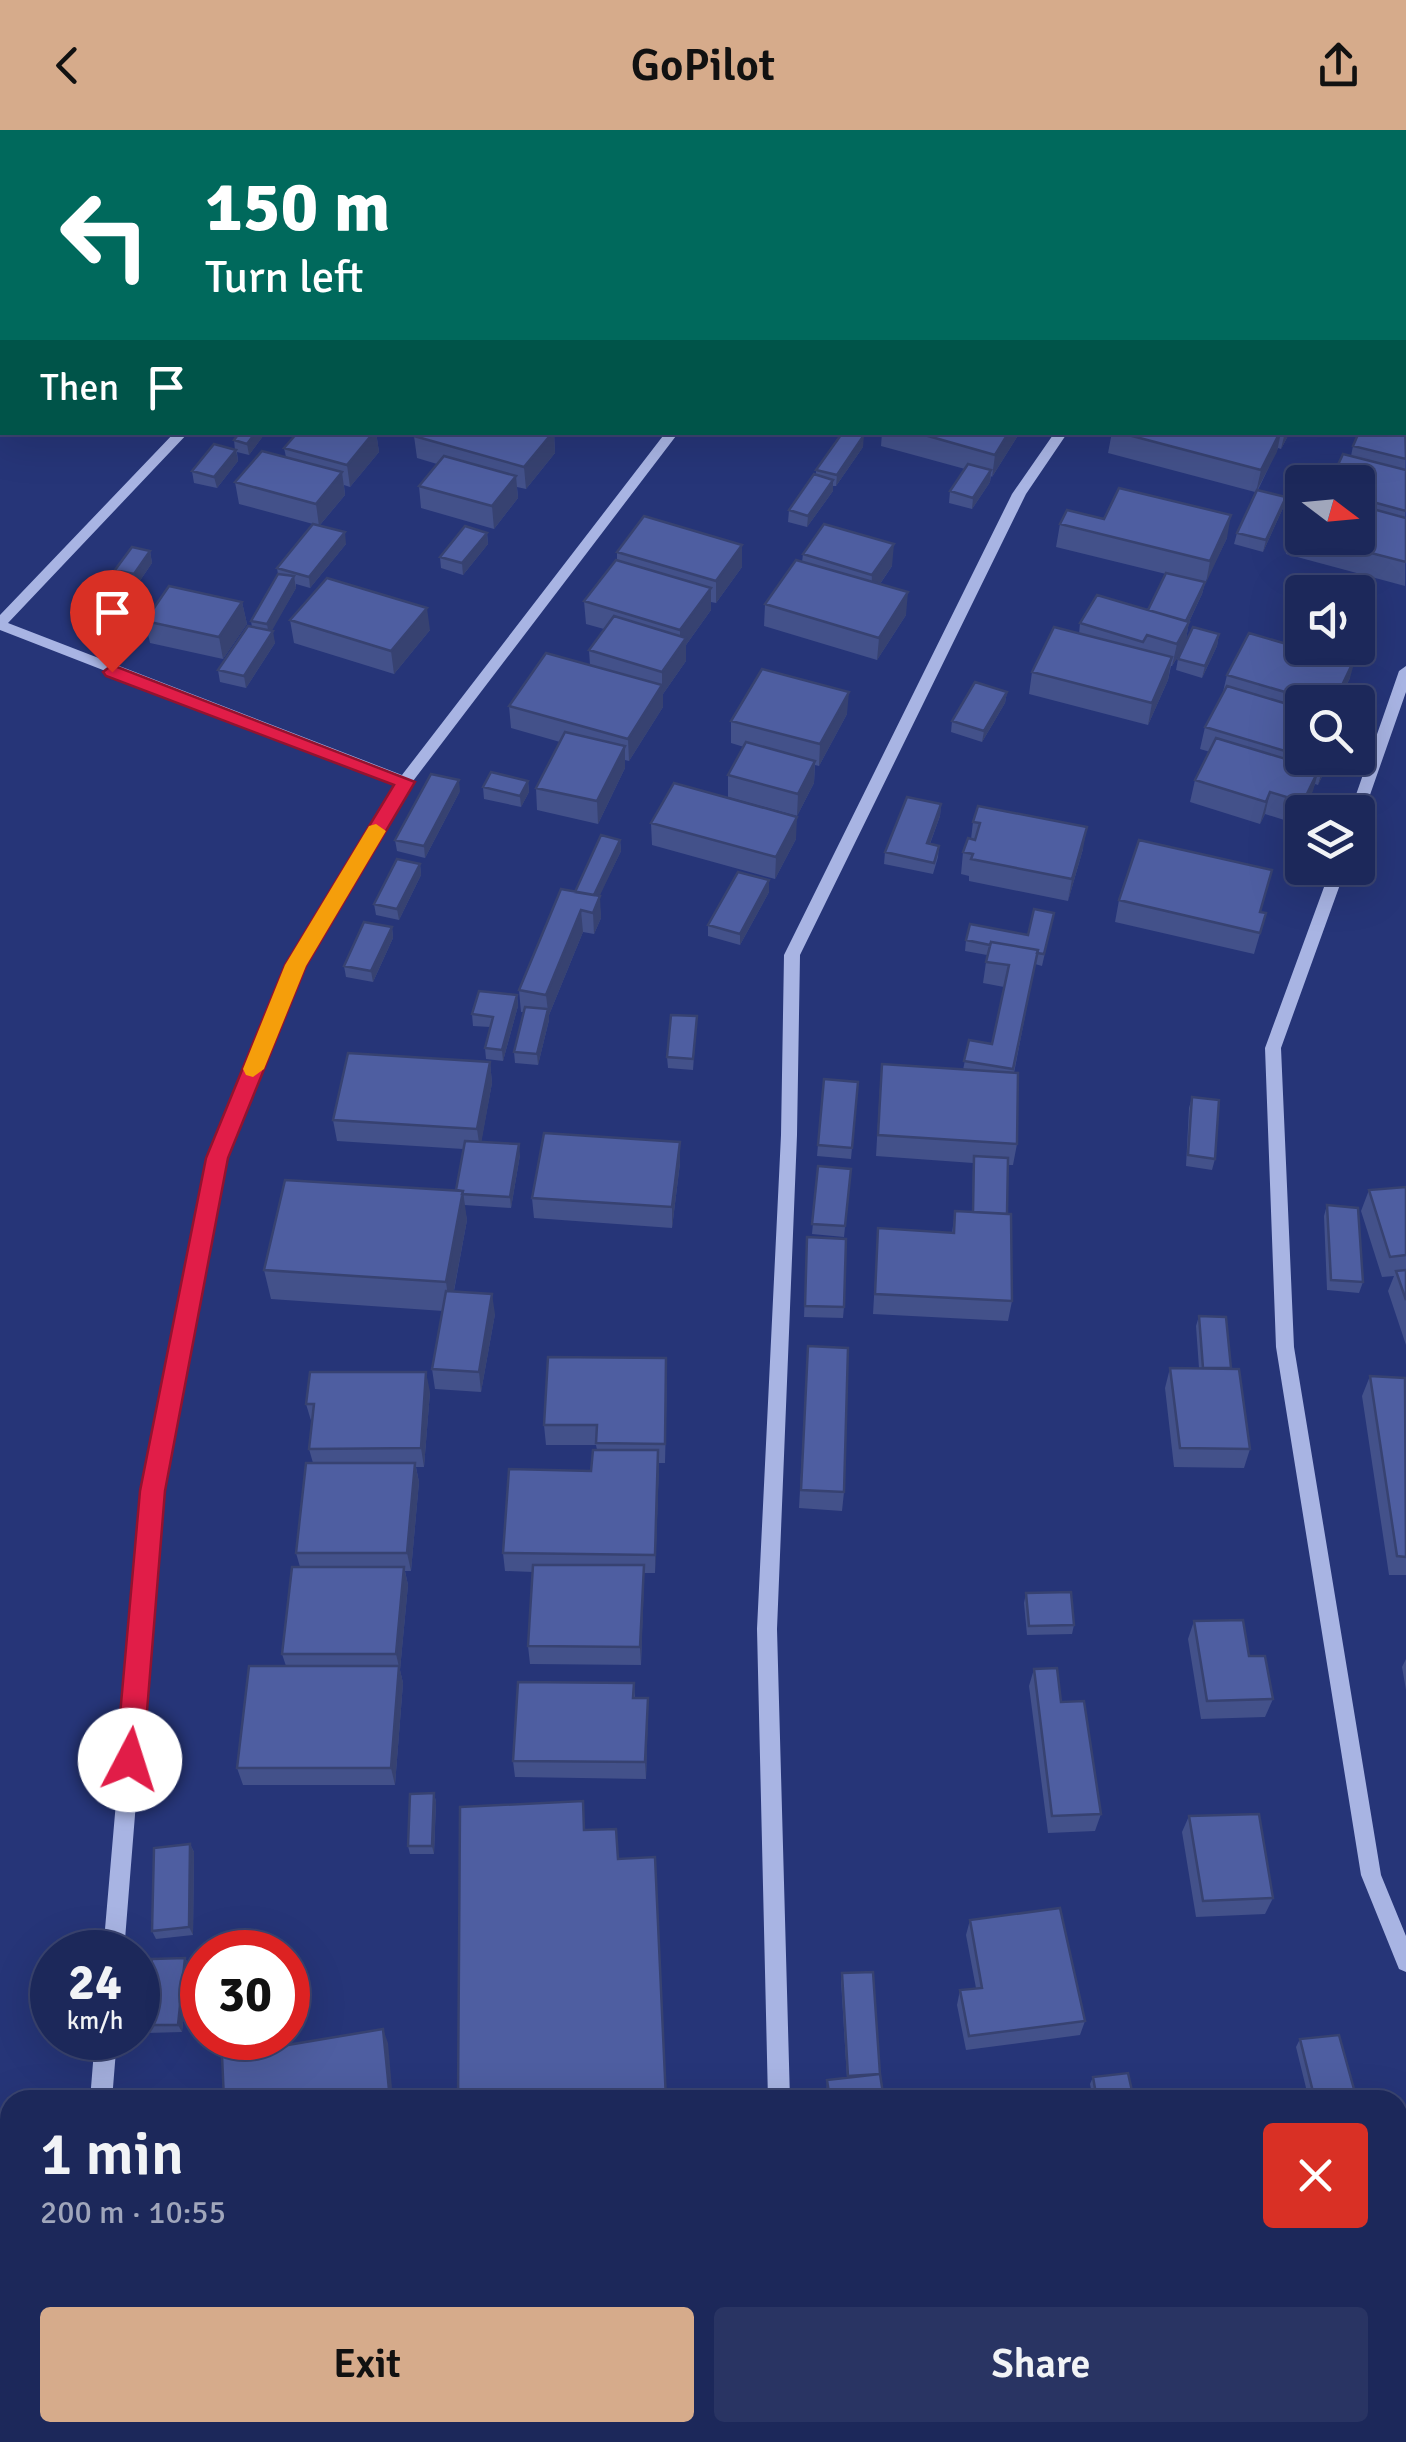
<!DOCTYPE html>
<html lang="en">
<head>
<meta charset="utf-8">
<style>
	:root { --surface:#1c285a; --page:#293463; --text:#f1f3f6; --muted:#a0a6bb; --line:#3a4470; --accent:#d6ab8b }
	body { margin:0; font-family:Signika,sans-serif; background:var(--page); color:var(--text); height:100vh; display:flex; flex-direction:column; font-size:38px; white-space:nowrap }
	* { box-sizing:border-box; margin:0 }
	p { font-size:32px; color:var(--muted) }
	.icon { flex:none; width:55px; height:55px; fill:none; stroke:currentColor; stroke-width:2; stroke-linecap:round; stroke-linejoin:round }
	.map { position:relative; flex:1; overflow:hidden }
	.side { position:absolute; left:0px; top:1960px; width:1408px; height:352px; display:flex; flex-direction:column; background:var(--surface); border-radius:30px 30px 0 0; box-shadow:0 10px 40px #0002,0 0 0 2px var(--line) }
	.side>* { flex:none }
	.hud { position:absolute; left:0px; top:0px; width:1408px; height:305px; box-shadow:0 10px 40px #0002,0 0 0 2px var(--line); background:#00695c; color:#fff; overflow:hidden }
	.needle { width:65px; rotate:106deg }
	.controls { position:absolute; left:1285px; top:335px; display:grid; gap:20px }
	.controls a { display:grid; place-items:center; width:90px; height:90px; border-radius:10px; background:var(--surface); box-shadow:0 10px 40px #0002,0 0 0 2px var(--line); font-size:50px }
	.speed { position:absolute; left:30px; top:1800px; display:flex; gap:20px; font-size:50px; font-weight:700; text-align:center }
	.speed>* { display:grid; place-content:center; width:130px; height:130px; border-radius:50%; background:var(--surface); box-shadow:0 10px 40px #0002,0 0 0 2px var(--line); line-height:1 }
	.speed small { font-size:25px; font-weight:400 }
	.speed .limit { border:15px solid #d22; background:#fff; color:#111 }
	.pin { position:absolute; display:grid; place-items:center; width:85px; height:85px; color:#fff; margin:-102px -42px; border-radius:50% 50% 50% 0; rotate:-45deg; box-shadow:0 0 10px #0007 }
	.pin .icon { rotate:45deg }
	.me { position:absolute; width:110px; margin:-55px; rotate:5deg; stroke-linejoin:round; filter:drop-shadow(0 0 8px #0008) }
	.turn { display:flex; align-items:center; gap:35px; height:210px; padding:0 40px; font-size:45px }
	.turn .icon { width:130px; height:130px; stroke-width:2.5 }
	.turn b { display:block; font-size:70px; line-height:85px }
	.then { display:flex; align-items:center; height:95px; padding:0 40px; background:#0003; gap:20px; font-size:38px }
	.round { display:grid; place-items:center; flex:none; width:105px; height:105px; border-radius:10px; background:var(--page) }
	.head { display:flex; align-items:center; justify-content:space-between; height:170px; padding:0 40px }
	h1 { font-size:60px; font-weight:600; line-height:75px }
	.button { display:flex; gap:20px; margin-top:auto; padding:20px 40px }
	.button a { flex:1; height:115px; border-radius:10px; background:var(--accent); color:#111; font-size:40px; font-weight:600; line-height:115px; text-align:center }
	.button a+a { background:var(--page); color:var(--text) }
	header { display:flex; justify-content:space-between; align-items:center; height:130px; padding:0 40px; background:var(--accent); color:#111; font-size:45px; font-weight:600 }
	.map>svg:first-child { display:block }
</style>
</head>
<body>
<header><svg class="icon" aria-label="back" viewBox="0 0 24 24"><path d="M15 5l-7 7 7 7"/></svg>GoPilot<svg class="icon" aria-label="share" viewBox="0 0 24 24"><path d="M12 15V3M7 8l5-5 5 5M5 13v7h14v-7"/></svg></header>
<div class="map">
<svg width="1406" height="2312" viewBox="0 0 1406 2312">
	<rect width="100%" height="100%" fill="#263578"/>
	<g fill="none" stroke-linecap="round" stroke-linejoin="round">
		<path fill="#a8b4e3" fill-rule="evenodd" d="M2,63v9l-2,1v-9z
			M175,302h14l-181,191 394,152 264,-343h13l-269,353 -106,181 -79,192 -64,333 -37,461h-21l40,-461 66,-333 79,-193 108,-181 -396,-154v-15z
			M1055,302h13l-42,62 -226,461 -3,180 -20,494 13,471h-22l-11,-471 24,-494 3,-180 228,-461z
			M1406,536v26l-42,120 -6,5v-5h-8l49,-141z
			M1331,738h15l-65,180 13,299 87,528 25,61v36l-7,-3 -38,-94 -85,-528 -11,-299z
			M95,1908h22l-5,62h-22z
			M1406,2250v24l-8,1v-23z
			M60,2302h24l-1,10h-24z
			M775,2302h24l1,10h-24z
			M1067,2302h82l-8,10h-80z"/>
	</g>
	<path fill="#43518a" d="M1340,0h66l-1,85v-83h-66z
		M1405,203l1,1 -1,252 -119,-32 5,-22 11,-24v30h56v-56l-7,-26 2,-10 52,-14z
		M240,302h26l-17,23 -12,-3 1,9 -21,27 -23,-5 -2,-12 43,-21 -1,-10z
		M298,302h78l3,20 -29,35 -6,-2 1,10 -25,30 26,19 -36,44 -14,-4v4l-25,43 4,12 -29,45 -26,-6 -2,-12 34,-43 -1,-6 27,-47 -1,-6 36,-44 -74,-20 -4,-22 51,-25 -2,-9z
		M417,302h137l1,21 -29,36 -9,-2 1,11 -24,31 -73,-21 -2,-22 18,-22 -20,-6 -3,-22z
		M882,302h136l-1,5 -25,40 -1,-1 -1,6 -18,27 -23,-6 1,-12 15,-22 -84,-23z
		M1112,302h178l-9,17 -3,-1 -20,42 25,18 -20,44 -29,-8 3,-11 18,-41 -147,-39z
		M863,317l-27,39h-3v5l-26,36 -19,-5 1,-12 27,-35v-5z
		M1104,389l123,19 -22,45 -3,11 -13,28 -4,23 -13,21h-1l-3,14 -20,45 -119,-31 3,-22 47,-38 1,-11 68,-13 18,-36 -110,-27 4,-23z
		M487,403l1,11 -25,31 -22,-7 -1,-11z
		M150,421l2,12 -15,22 -19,-4 -3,-11z
		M617,422l125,15 -26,36 -5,-1v8l-25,35v16l-23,33v13l-34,54 -4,-1v8l-27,56 -61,-14 -1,-22 24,-46 -49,-14 -2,-22 81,-41 -1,-15 15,-21 -18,-5 -2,-23 33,-41z
		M803,424l89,12 -12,18 26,31 -29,45 -113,-34 1,-22 37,-42z
		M242,472l5,22 -24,35 -73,-16 -5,-22z
		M290,490l140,10 -36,44 -100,-31z
		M1219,504l-2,12 -15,32 -26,-8 2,-11z
		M1227,545l123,3 -12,24h-36v56h29l-13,27 -3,-1 -18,40 -32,-10 -5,10 -70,-22 5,-22 15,-28 -10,-3 5,-22 17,-31z
		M1007,562l-2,11 -23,39 -31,-10 1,-11z
		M847,584l-28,52 -4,-1 -1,18 -17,33 -69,-19v-22l16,-28 -13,-4v-22z
		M528,651l1,11 -8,15 -37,-8 -1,-12z
		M460,661l-35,67 -28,-7 -2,-11z
		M941,674l-1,12 -10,28 9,2 -1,11 -5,17 -49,-10 1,-12z
		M973,692l110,27 -15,52 -99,-20v-5l-8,-2 2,-22 8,-13z
		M651,693l145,16 -21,40 -123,-34z
		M620,710l1,11 -22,45 2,22 -7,16 -11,-2 -34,83v5l-11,45 -23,-2 -1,-11 10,-40h-3l-2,-22 56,-98z
		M420,734l1,11 -22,45 -23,-5 -2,-11z
		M769,750v12l-29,53 -32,-9v-11z
		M1119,770l141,12 6,1 -12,41 -139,-32z
		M1054,783l-12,53 -7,-2 -21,109 3,71 -4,21h-5l-1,49 5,87 -4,20 -135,-7 5,-86 74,5 3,-22 17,1 1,-49 -97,-7 4,-70 83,-16 6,-30 23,4 12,-57 -21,-4 4,-28 -22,-4 1,-11 62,-5z
		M392,797l1,11 -20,44 -27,-5 -2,-11z
		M517,865l1,11 -15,55 -17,-2 -1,-11 5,-21 -17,-1 -1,-12z
		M697,886l-4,54 -25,-2 -1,-11z
		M490,932l2,21 -11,59 39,13 -9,53 -47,-3 3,15 -13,71 41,23 -14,78 -46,-3 -3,-20 11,-58 -172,-12 -7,-29 192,-80 7,-41 -126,-8 -4,-21z
		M824,949l34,3 -7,77 -34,-3z
		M1192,967l23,62 -3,11 -26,-4 3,-58z
		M680,1012v21l-8,65 -138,-10 -2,-20z
		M818,1036l33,3 -7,68 -32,-3z
		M1406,1057v158l-18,-54 6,-15 -12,1 -21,-66 8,-21z
		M1327,1075l36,77 -4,11 -32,-3 -3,-74z
		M807,1107l37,70 -1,11 -39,-1z
		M1199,1186l32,52 19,81 -6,19 -70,-1 -9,-79 5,-20h29l-3,-42z
		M808,1216l36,146 -2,19 -43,-3z
		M1370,1246l36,9v190h-17l-27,-179z
		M667,1248l-2,85h-6l-4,110h-11l-3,92 -111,-1 -2,-18 5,-74 -28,-1 -2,-18 88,-82 6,-21 -1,-5h-50l-2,-20z
		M430,1262l-6,75h-8l3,15 -8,89h-6l3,14 -8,85 3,13 -8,102h-152l-6,-17 49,-102 -4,-12 18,-87 -4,-14 17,-90 -4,-14 3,-25 -6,-20z
		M1026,1463l48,32 -2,9 -45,1 -3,-32z
		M1194,1491l55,35 24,43 -8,18 -64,2 -13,-80z
		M1406,1529v31l-4,-23z
		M1034,1539l27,33 40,112 -6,17 -47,2 -19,-147z
		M634,1553l1,15h13l-2,81 -131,-2 -2,-16z
		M434,1663l2,9 -2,52h-24l-2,-8z
		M1189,1686l84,82 -8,16 -69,3 -14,-85z
		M190,1714l4,8 -1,83 -37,4 -4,-8z
		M970,1790l115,101 -5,14 -114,15 -9,-45 3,-15 16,-2 -10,-53z
		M185,1828l4,7 -7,67 -35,1 -4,-8z
		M842,1843l38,102 4,25h-58l1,-20 20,-2 -6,-97z
		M1300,1909l57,61h-48l-13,-53z
		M1093,1947l41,23h-41l-3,-16z
		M229,2302h134l-66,10h-68z
		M450,2302v10h-53l-1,-2z"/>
	<path fill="#374271" d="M0,0h10l-3,2h-5v4l-2,2z
		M397,0h16v2h-18z
		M256,302h10l-17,23 -2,-11z
		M374,302h2l3,20 -29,35 -3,-22z
		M553,302h1l1,21 -29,36 -2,-22z
		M1009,302h9l-1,5 -25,40 3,-22z
		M1281,302l-4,20 -21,40 5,-22z
		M1285,302h5l-9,17z
		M864,305l-1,12 -27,39 1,-11z
		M236,320l2,11 -21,27 -3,-11z
		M991,340l-1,12 -18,27 1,-11z
		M342,342l3,23 -26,31 -3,-22z
		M516,346l2,22 -24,31 -2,-23z
		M833,350v11l-26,36 1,-11z
		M1286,367l-3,11 -20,44 3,-12z
		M1231,385l-4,23 -21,45 4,-22z
		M345,402l1,12 -36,44 -1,-11z
		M487,403l1,11 -25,31 -1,-12z
		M894,414l-2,22 -21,31 1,-22z
		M742,415v22l-26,36v-22z
		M150,421l2,12 -15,22 -3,-11z
		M294,446l2,12 -27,48 -2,-12z
		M1205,452l-3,12 -16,34 3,-6 -4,23 -13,21 5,-22z
		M711,458v22l-25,35v16l-23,33v13l-34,54 -1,-22 34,-54v-13l18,-26v-16z
		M908,462l-2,23 -29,45 2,-22z
		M242,472l5,22 -24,35 -4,-22z
		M427,478l3,22 -36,44 -3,-23z
		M273,501l2,12 -29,45 -2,-12z
		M1219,504l-2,12 -15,32 3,-12z
		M1356,526l-6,22 -12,24h-4z
		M1172,527l-4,23 -20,45 4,-22z
		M849,562l-2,22 -28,52 1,-22z
		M1007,562l-2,11 -23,39 2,-11z
		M625,616v22l-27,56 -1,-23z
		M1327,628h4l-13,27 6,-22z
		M815,631l-1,22 -17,33 1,-22z
		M1319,639l-6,22 -16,33 6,-22z
		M459,650l1,11 -35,67 -1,-12z
		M528,651l1,11 -8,15 -1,-11z
		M1270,662l-5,22 -5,10 6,-22z
		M941,674l-1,12 -14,38 1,-11z
		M797,687l-1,22 -21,40 1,-22z
		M1087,697l-4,22 -15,52 4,-22z
		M620,710l1,11 -28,59 -1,-11z
		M420,734l1,11 -22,45 -2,-11z
		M769,750v12l-29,53v-11z
		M600,766l1,22 -7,16 -1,-21z
		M581,780l2,22 -34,83v5l-11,45 -1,-11 11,-42 -2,-17z
		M392,797l1,11 -20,44 -2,-11z
		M517,865l1,11 -15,55 -1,-11z
		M490,932l2,21 -12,67 -3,-21z
		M680,1012v21l-8,65v-21z
		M519,1014l1,11 -9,53 -1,-11z
		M463,1061l4,29 -17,91 -4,-29z
		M492,1164l3,20 -14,78 -2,-20z
		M426,1242l4,20 -6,75 -3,-19z
		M658,1320l1,20 -4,103v-18z
		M415,1333l4,19 -8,89 -4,-18z
		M644,1435v19l-3,81 -1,-18z
		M404,1437l4,18 -8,85 3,13 -8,102 -4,-17 8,-101 -3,-13z
		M648,1568v18l-2,63 -1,-17z
		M434,1663l2,9 -2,52 -2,-8z
		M190,1714l4,8 -1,83 -4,-8z
		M185,1828l4,7 -7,67 -4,-7z
		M383,1899l5,14 5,57h-3z"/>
	<path fill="#4e5ea1" stroke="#374271" stroke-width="2.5" d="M154,0h89l-3,2h-88z
		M290,0h30l11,2h-43z
		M328,0h69l-2,2h-59z
		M694,0h64l10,2h-76z
		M758,0h47l-2,2h-35z
		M912,0h18l-2,2h-18z
		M1086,0h91l-1,2h-92z
		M1367,0h20l9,2h-31z
		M1405,5h1v32h-1z
		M2,86v19l-1,2 -1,-18z
		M1405,203l1,1v36h-1z
		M1405,244h1v36h-1z
		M1405,290l1,39 -53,-13 6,-14h46z
		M240,302h16l-9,12 -13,-4z
		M298,302h76l-27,33 -63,-17z
		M417,302h136l-29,35 -110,-31z
		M843,302h10l11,3 -27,40 -21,-5z
		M914,302h95l-14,23z
		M1117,302h163l-19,38z
		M214,314l22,6 -22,27 -22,-6z
		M262,321l80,21 -26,32 -81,-22z
		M1343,324l63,16v41l-48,-13v-16h-28z
		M444,326l72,20 -24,30 -73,-20z
		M968,334l23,6 -18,28 -23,-7z
		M814,344l19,6 -25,36 -19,-6z
		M1119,358l112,27 -21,46 -150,-37 7,-14 37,9z
		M1257,360l29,7 -20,43 -29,-7z
		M1358,375l48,13v44l-93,-24h45z
		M1302,378v27l-11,-3z
		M644,386l98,29 -26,36 -99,-29z
		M313,394l32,8 -36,45 -32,-9z
		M824,394l70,20 -22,31 -69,-21z
		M465,396l22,7 -25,30 -22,-6z
		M132,417l18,4 -16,23 -19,-4z
		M616,430l95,28 -31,42 -96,-29z
		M796,430l112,32 -29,46 -114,-34z
		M1166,443l39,9 -19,39 -38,-11z
		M278,444l16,2 -27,48 -16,-3z
		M327,448l100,30 -36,43 -101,-31z
		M169,456l73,16 -23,35 -74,-16z
		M1097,465l92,27 -12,22 -30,-9 -4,7 -63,-19z
		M614,486l72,22 -24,34 -73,-22z
		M248,496l25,5 -29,45 -26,-6z
		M1054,497l118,30 -20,46 -120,-31z
		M1193,497l26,7 -14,32 -27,-7z
		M1249,503l65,19 2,-4h13l27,8 -22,46h-15l-92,-27z
		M546,523l116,32 -34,54 -119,-33z
		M762,539l87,23 -29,52 -89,-23z
		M975,552l32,10 -23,39 -32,-10z
		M1227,556l67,20 1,-5 7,2v53l-97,-29z
		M565,602l60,14 -28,55 -61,-13z
		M1216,608l103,31 -16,33 -33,-10 -4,10 -71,-22z
		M746,612l69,19 -17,33 -70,-19z
		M1307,628h20l-3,5z
		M491,642l37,9 -8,15 -37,-9z
		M431,644l28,6 -35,66 -29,-6z
		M674,653l123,34 -21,40 -125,-34z
		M907,667l34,7 -14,39 12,3 -5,17 -49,-11z
		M978,676l109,21 -15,52 -101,-20 2,-5 -10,-2 5,-14 7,2 5,-17 -7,-1z
		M601,705l19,5 -26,55 -19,-3z
		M1139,710l133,30 -12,42 6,1 -6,20 -141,-33z
		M397,729l23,5 -23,45 -23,-5z
		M738,742l31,8 -29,54 -32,-9z
		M561,759l39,7 -7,17 -12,-3 -35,85 -27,-5z
		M1034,779l20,4 -10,41 -7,-1 1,-3 -47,-8 -1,3 -24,-5 4,-16 58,11z
		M364,792l28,5 -21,44 -27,-5z
		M991,812l47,8 -25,119 -49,-8 5,-21 23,4 17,-79 -23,-3z
		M479,861l38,4 -15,55 -17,-2 8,-31 -21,-3z
		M525,877l23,2 -11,45 -23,-2z
		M671,885l26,1 -4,43 -26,-2z
		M348,923l142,9 -13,67 -144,-9z
		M882,934l136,9 -1,71 -139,-9z
		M824,949l34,3 -6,66 -34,-3z
		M1192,967l27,3 -4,59 -27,-4z
		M544,1003l136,9 -8,65 -140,-9z
		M465,1011l54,3 -9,53 -48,-3 1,-3 -7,-1z
		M974,1026l34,2 -1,56 -34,-2z
		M818,1036l33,3 -6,57 -33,-2z
		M285,1050l178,11 -17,91 -182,-12z
		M1406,1057v68l-16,2 -21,-67z
		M1327,1075l31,3 5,74 -32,-2z
		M955,1081l56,3 1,87 -137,-7 3,-66 76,5z
		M807,1107l39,2 -2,68 -39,-1z
		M1406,1140v30l-10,-29z
		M446,1161l46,3 -13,78 -47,-3z
		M1199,1186l27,1 5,51h-28z
		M808,1216l40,2 -4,144 -43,-2z
		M548,1227l118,1 -1,86 -69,-1 1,-18h-53z
		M1170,1238l69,1 11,80 -70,-1z
		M310,1242h116l-5,76 -112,1 5,-45h-8z
		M1370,1246l35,2 1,179 -9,-1z
		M593,1320h65l-3,105 -152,-2 6,-84 82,2z
		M306,1333h109l-8,90h-111z
		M533,1435h111l-4,82 -112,-1z
		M292,1437h112l-8,87h-114z
		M1071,1462l3,33 -45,1 -3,-33z
		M1243,1490l6,36h16l8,43 -66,2 -13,-80z
		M249,1536h150l-8,102h-154z
		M1057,1538l4,34 23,-1 17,113 -49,2 -18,-147z
		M518,1552l116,1 -1,15h15l-3,64 -132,-1z
		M434,1663l-2,53h-24l2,-52z
		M583,1671l1,29 32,-1 2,30 37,-2 11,243h-208l2,-293z
		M1259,1684l14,84 -70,3 -14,-85z
		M190,1714l-1,83 -37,4 2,-83z
		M1060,1778l25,113 -116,15 -9,-46 22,-2 -12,-68z
		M185,1828l-7,67h-35l9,-66z
		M873,1842l7,102 -32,2 -6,-103z
		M383,1899l7,71h-166l-2,-44z
		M1339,1905l18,65h-42l-15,-61z
		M1128,1943l6,27h-37l-4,-23z
		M880,1944l4,26h-54l-3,-20z
		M1398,2132l5,20 -5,1z
		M229,2302h63l-63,10z
		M396,2302h50v5l-50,3z"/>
	<path fill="#e11d48" stroke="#92132f" stroke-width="2.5" d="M112,535l303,117 -109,184 -78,192 -63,333 -22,269 -4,9 -9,3 -10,-3 -4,-9 24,-269 66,-333 79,-193 109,-180 -288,-109 -3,-4z"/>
	<path fill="#f59e0b" d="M376,694l10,7 -80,135 -42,103 -11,8 -7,-2 -3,-6 42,-104 84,-139z"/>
</svg>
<div class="controls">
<a><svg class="needle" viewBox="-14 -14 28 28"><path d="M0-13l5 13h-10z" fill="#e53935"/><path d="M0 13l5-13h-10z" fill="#a0a6bb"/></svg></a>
<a><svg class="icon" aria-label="sound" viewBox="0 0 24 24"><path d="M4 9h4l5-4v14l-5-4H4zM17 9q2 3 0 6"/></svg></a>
<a><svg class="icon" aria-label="search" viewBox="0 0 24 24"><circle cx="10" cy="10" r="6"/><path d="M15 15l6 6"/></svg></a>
<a><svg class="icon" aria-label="layers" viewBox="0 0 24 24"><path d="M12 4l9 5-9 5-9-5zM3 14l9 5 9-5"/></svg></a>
</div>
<div class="speed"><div>24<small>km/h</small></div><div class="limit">30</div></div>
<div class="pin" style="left:112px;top:542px;background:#d93025"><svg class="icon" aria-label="arrive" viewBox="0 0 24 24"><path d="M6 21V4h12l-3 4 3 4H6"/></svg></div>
<svg class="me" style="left:130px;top:1630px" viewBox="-20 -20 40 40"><circle r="19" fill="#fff"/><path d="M0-13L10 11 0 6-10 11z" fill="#e11d48"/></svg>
<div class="hud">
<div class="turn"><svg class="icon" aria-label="left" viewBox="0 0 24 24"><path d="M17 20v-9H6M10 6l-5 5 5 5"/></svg><div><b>150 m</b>Turn left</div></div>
<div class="then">Then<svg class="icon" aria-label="arrive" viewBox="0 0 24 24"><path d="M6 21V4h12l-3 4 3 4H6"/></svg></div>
</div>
<section class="side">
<div class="head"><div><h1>1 min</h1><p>200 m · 10:55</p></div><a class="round" style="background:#d93025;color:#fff"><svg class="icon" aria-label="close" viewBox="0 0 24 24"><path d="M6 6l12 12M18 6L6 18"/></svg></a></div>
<div class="button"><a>Exit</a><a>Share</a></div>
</section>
</div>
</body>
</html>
